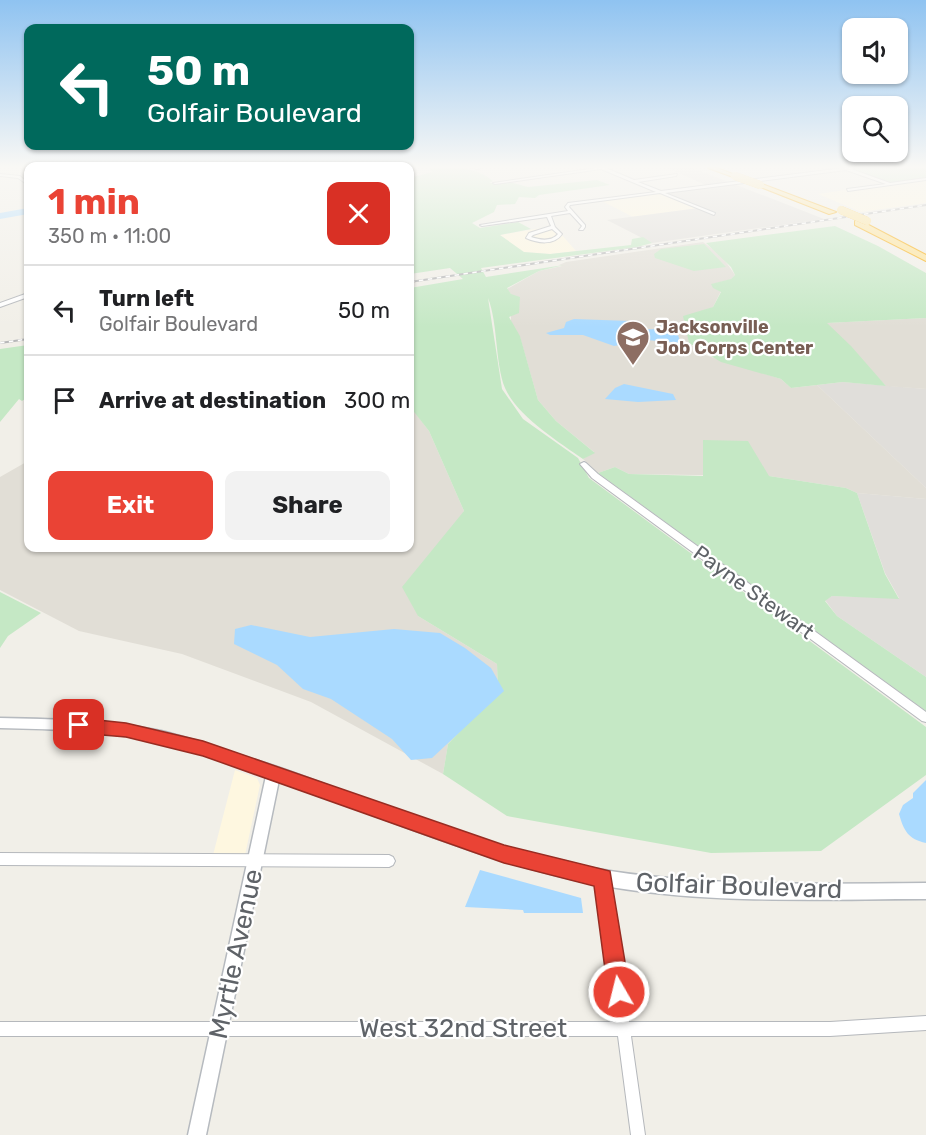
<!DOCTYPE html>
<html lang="en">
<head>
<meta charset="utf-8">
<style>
	:root { --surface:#fff; --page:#f2f2f2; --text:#202124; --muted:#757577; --line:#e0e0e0; --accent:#ea4335 }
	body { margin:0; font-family:Rubik,sans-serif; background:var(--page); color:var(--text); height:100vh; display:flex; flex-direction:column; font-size:22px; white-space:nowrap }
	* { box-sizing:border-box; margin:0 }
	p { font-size:20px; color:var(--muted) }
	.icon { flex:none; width:33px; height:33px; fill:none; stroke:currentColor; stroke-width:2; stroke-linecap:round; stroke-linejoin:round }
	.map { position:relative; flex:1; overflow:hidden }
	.sheet { position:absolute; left:24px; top:162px; width:390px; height:390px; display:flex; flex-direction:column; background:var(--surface); border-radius:12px; box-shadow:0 2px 4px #0004 }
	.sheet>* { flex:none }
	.banner { position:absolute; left:24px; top:24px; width:390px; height:126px; border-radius:12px; box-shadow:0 2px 4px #0004; background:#00695c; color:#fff; overflow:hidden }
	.tools { position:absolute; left:842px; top:18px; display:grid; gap:12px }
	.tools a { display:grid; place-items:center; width:66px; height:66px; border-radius:12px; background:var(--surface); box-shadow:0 2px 4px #0004; font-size:30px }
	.pin { position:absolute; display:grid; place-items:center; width:51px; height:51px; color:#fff; margin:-26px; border-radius:12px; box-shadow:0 3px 9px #0006 }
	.me { position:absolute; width:66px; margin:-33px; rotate:352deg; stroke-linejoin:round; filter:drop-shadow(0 0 4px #0008) }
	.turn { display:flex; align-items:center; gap:21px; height:126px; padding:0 24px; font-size:27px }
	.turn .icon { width:78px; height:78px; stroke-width:2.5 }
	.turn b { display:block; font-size:42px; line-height:51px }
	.round { display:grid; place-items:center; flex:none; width:63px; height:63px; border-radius:12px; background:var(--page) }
	.overview { display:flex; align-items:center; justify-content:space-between; height:102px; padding:0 24px }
	h1 { font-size:36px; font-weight:700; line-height:45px; color:var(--accent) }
	.cta { display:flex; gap:12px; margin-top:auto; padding:12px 24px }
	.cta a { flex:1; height:69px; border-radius:12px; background:var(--accent); color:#fff; font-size:24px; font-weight:700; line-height:69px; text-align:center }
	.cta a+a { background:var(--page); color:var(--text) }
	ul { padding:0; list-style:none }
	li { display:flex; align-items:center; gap:18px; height:90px; padding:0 24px; border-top:2px solid var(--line) }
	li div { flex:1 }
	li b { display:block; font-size:22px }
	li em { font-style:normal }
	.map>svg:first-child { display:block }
</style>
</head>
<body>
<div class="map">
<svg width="926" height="1135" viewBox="0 0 926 1135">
	<rect width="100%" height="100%" fill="#f1efe8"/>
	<path fill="#fef7e0" d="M921,179l5,1v23l-65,9 -43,-18z
		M664,193l36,15 -67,9 -33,-17z
		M554,226l22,25 -26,3 -27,-2 -24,-17z
		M235,770l22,8 3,7 -15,70h-32z"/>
	<path fill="#e0deda" d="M667,168h26l131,51 -172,24 -45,-23 92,-12 -35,-15 44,-7z
		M843,382l83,7v99l-109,-103z
		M857,493l69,6v178l-89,-61 -12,-16 7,-4 67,2 -14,-25z"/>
	<path fill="#e1ded6" d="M703,242l18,13 14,20 -14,16 -8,16 -29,15 4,9 1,12 16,12 76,24 10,9 26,-3 109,103v11l-69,-6 -11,-5 -77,-12 -140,-2 -14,-7 -17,6 -15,-14 11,-7 -38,-31 -18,-21 -18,-63 -9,-15v-28l-4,-5 32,-18 23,-5 -3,-1 7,-3z
		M926,318v71l-40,-3 -60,-63z
		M410,400l1,7 18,24 35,80 -46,105 79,48 1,27 -50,53 -5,30 -132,-72 -129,-48 -103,-23 -79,-41v-113l28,-16v87h382z"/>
	<path fill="#c5e8c5" d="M410,168c29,0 60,-6 83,13l-4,2h24l15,4 69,-7 13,5 -71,10 -4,3 -16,-1 -4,7 -18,1 -3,7 -22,11 8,5 38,-6 13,7 -31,6 24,17 26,2 81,-9 1,-6 11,-2 9,6 -15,4 -156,21 5,9 78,-12 -25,6 -32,17 4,6 9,3 -1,16 -10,4 11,19 18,64 18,21 39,32 -12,6c-24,-17 -66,-43 -78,-71 -10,-25 -7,-65 -17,-90l14,91 21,30 55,39 11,20 337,249v48l-105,76 -110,2 -204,-37 -64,-42 5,-30 50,-53 -1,-27 -79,-48 -16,-29 62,-76 -35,-80 -18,-23 -1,3v-123l53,-9 -13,-11 -40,6v-96l22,-6 -3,-4z
		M858,168h68v10l-34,5 -42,-14z
		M835,226l43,20 48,27v45l-99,5 24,23 35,40 -43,-4 -52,6 -10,-9 -60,-17 -32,-19 -6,-27 30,-9 8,-15 -8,-4 -2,-4 20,-5 4,-4 -4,-8 -25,-24z
		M704,244l22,23 -32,4 -39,-13 -1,-4 7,-5z
		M28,345v52l-6,4 -3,-2 -19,23v-73z
		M703,440l45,1 21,35 77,12 11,5 28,81 14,25 -67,-3 -7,5 12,15 89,61v34l-328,-238 17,-6 14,7 74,2z
		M0,592l41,21 -33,23 -8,12z"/>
	<path fill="#aadaff" d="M574,319l56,2c10,8 16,10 30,7l3,-6h3c7,3 14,14 14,21l-33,-3 -33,6 -31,-11h-33l-4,-2 18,-5 2,-6z
		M624,384l49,10 3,6 -38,2 -33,-3 10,-11z
		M251,625l59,12 84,-8 46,4 25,15 26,20 13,23 -72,67 -21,2 -19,-21 -61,-40 -28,-10 -26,-24 -43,-21 1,-15z
		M926,780v63c-18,-4 -22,-12 -27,-29l4,-9 10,-7v-5z
		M480,870l101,28 2,15h-59l-1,-3 -58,-3z"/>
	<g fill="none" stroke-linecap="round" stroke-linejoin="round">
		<path fill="#aadaff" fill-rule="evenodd" d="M28,208v6l-28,5v-6z"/>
		<defs>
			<path id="street" d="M473,168h7l-2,1z
				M596,168h10l28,12 43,-6 -1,2 -38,6 23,9 182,-23h10l-2,1 39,14 36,-5v2l-78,11 -1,-2 39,-5 -40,-14 -181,23 50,20 -1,2 -54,-22 -90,12 -1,2 16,18v2l-2,3h-4l3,-4 -12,-13 -19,3 4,11 7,7c-8,12 -25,9 -36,4l3,-5 22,-7 -4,-9 -65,9 -2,-1 88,-14 -3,-4 3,-4 88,-11 -55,-23 -106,15 -2,-1zM552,229l6,5c-7,8 -18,6 -27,3l2,-2z
				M0,174l20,2 8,7v2l-10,-7 -18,-2z
				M28,293v4l-28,10v-4z
				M584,462l2,1 12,11 328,238v10l-4,-1 -330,-243 -12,-14z
				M0,853l389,2 4,2 2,4 -2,4 -4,2 -389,-2z
				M603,872l4,2 2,4 20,144h201l96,-6v14l-96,6h-199l14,99h-14l-13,-99h-618v-14h616l-19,-144 2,-4z"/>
			<path id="secondary" d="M0,718c54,1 108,2 161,13 38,9 73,23 110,34 28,9 57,21 85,31 64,24 128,48 195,64 123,28 250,24 375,23v16c-110,0 -223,6 -332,-15 -109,-22 -210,-66 -315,-104l-73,355h-18l78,-359c-40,-15 -81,-29 -123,-37 -47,-9 -95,-10 -143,-11z"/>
			<path id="highway" d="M708,168h9l21,8 -5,1z
				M758,184h4l74,28 -7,2 -71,-28z
				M855,221h6l65,34v6l-71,-36z"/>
		</defs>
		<use href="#street" stroke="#b5b8bc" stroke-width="2"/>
		<use href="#secondary" stroke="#b6babf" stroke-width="3"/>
		<use href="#highway" stroke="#f9ab00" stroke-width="2"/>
		<use href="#street" fill="#fff" fill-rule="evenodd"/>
		<use href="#secondary" fill="#fff" fill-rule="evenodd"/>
		<use href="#highway" fill="#fde293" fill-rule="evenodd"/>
		<defs>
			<path id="rail" d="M410,282l516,-77
				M0,343l28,-4"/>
		</defs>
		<use href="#rail" stroke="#b6b7b8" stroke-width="2"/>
		<use href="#rail" stroke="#fff" stroke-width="1.5" stroke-dasharray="4.5" stroke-linecap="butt"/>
		<defs>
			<path id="highway-bridge" d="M735,176l25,9
				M841,210l26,11"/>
		</defs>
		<use href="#highway-bridge" stroke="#f9ab00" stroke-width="8" stroke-linecap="butt"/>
		<use href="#highway-bridge" stroke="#fde293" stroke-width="8"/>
	</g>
	<linearGradient id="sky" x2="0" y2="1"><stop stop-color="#8fc3f1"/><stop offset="0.51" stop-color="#f9f8f5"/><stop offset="1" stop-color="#f9f8f5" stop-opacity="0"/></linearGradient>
	<rect width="926" height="327" fill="url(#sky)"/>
	<path fill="#ea4335" stroke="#982c22" stroke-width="1.5" d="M79,718l47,5 77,18 301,104 106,26 20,121 -4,8 -7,3 -8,-3 -3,-8 -14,-106 -90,-23 -301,-107 -77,-19 -47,-4 -6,-3 -2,-5 2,-5z"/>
	<defs>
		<symbol id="university-pin" viewBox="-11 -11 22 30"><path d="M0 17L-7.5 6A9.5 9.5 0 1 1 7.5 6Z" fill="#8d6e63" stroke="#fff"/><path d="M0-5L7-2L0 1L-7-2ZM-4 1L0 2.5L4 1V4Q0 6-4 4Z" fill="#fff"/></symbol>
	</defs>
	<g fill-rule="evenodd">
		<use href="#university-pin" x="614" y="318" width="38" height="52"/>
	</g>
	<g text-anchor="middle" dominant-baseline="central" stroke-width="4.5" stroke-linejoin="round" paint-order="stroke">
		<g font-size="18" font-weight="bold" fill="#785e54" stroke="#fff" text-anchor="start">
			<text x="656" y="327">Jacksonville<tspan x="656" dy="21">Job Corps Center</tspan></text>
		</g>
		<g font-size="21" fill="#5f6368" stroke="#fff">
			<text transform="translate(754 592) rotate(36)">Payne Stewart</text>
		</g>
		<g font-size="26" fill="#5f6368" stroke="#fff">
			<text transform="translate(739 886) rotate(2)">Golfair Boulevard</text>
			<text transform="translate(236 954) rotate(-78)">Myrtle Avenue</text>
			<text x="463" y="1028">West 32nd Street</text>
		</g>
	</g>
</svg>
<div class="tools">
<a><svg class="icon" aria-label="sound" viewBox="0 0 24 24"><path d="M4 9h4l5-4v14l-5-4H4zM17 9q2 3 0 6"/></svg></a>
<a><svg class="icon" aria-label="search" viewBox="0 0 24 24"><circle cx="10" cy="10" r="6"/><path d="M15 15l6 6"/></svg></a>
</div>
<div class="pin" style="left:79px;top:725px;background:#d93025"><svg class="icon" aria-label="arrive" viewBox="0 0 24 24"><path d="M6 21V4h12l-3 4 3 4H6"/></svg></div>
<svg class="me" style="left:619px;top:992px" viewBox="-20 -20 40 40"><circle r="17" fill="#ea4335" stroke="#fff" stroke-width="3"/><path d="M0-11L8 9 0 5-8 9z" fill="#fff"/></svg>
<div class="banner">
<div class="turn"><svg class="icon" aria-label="left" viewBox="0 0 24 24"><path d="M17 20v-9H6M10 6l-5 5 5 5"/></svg><div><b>50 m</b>Golfair Boulevard</div></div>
</div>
<section class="sheet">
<div class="overview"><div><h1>1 min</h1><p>350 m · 11:00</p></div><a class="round" style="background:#d93025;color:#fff"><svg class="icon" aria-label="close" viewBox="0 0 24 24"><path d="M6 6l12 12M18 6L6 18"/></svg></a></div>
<ul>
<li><svg class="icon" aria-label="left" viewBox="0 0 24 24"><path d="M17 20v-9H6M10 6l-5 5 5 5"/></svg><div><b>Turn left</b><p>Golfair Boulevard</p></div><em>50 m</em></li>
<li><svg class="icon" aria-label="arrive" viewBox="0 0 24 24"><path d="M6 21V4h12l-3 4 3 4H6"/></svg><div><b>Arrive at destination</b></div><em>300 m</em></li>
</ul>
<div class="cta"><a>Exit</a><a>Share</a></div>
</section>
</div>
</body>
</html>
